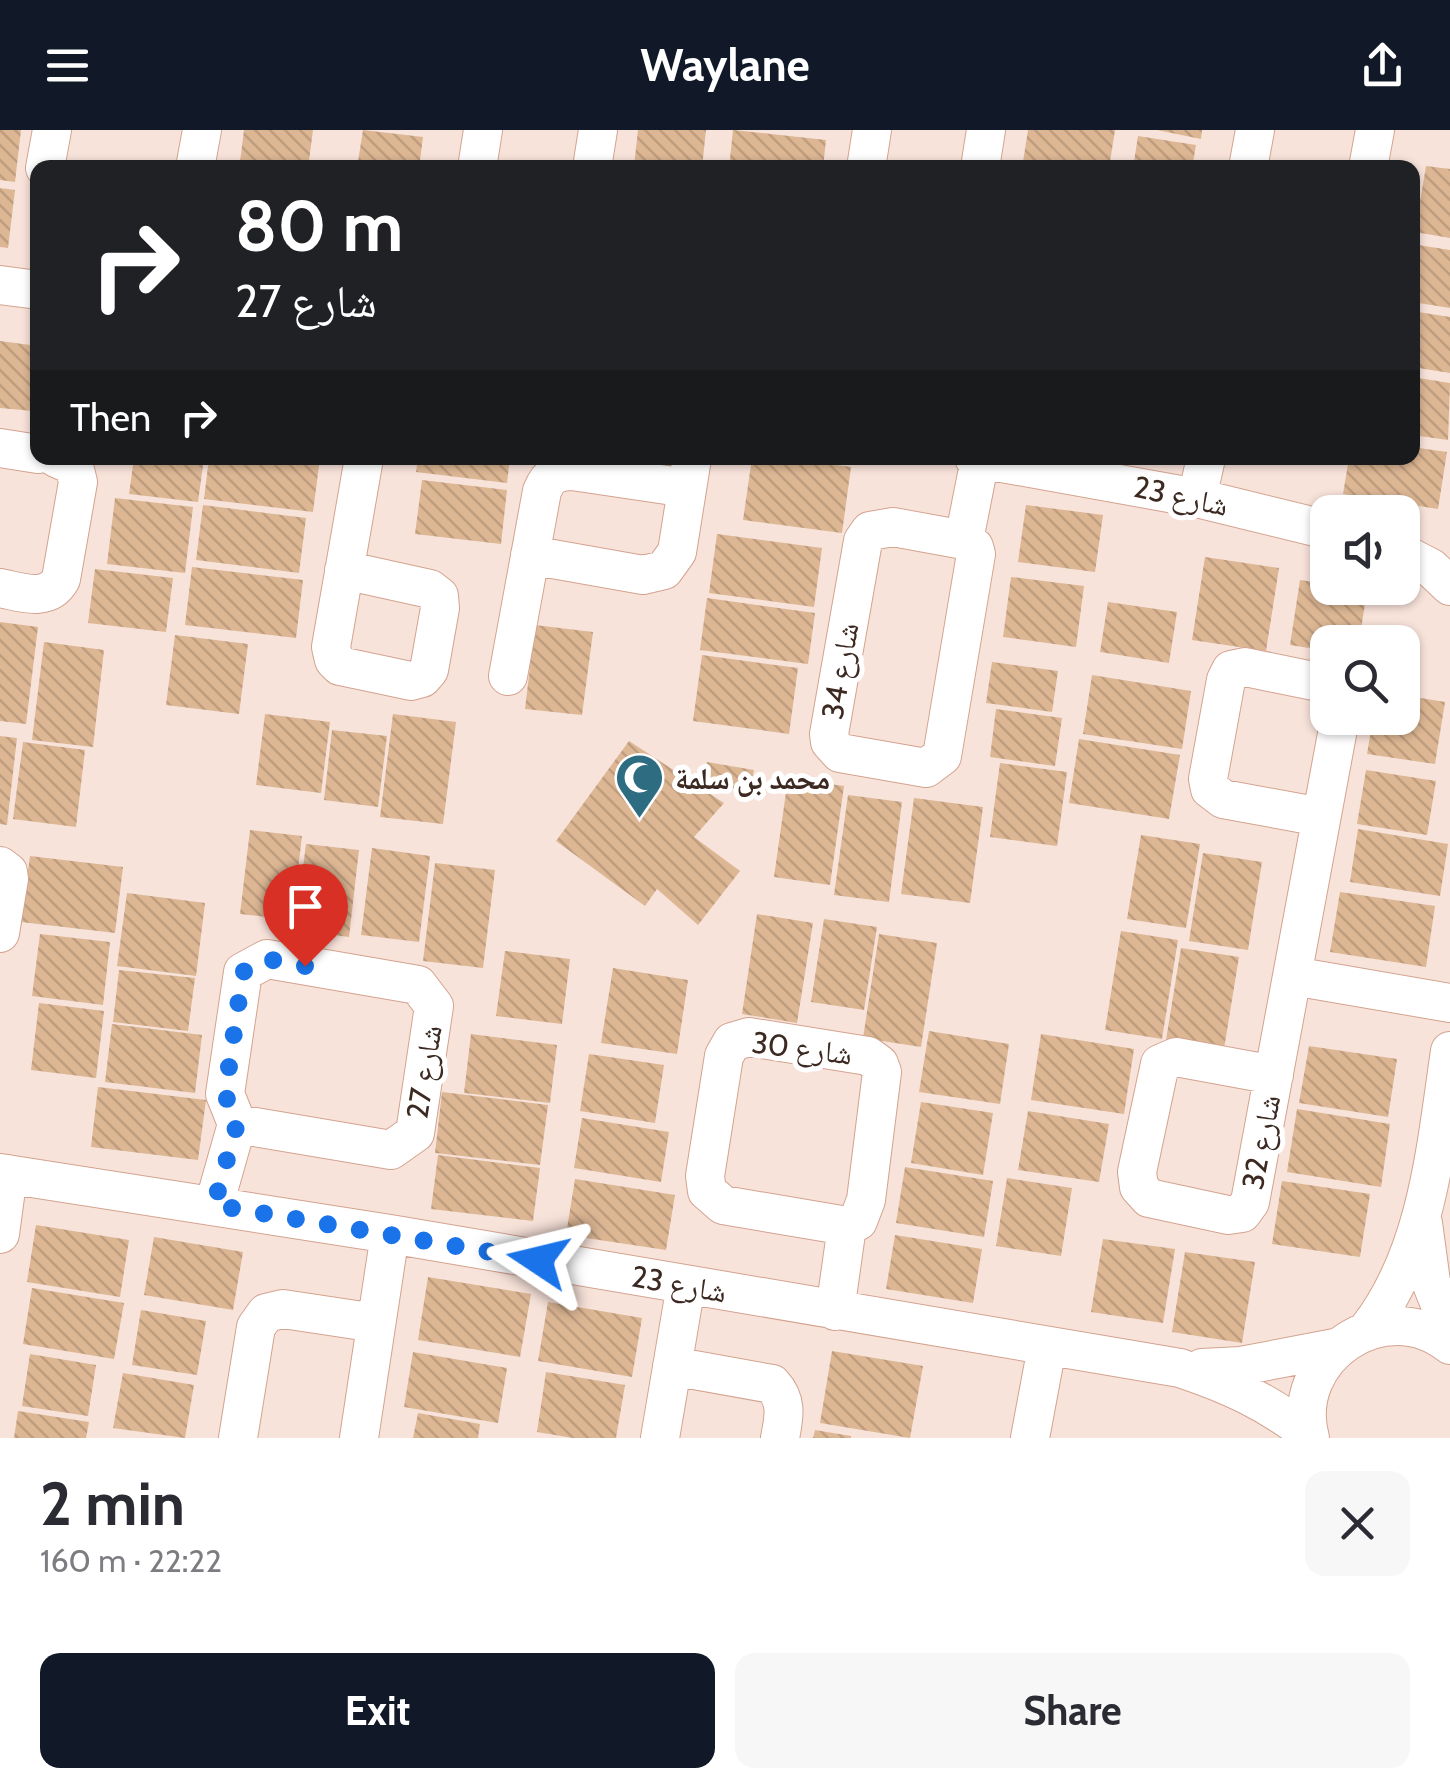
<!DOCTYPE html>
<html lang="en">
<head>
<meta charset="utf-8">
<style>
	:root { --surface:#fff; --page:#f7f7f7; --text:#2b2b33; --muted:#7c7c81; --accent:#111827 }
	body { margin:0; font-family:Cabin,"Noto Naskh Arabic",sans-serif; background:var(--page); color:var(--text); height:100vh; display:flex; flex-direction:column; font-size:38px; white-space:nowrap }
	* { box-sizing:border-box; margin:0 }
	p { font-size:32px; color:var(--muted) }
	.icon { flex:none; width:55px; height:55px; fill:none; stroke:currentColor; stroke-width:2; stroke-linecap:round; stroke-linejoin:round }
	.map { position:relative; height:1308px; overflow:hidden }
	.details { display:flex; flex-direction:column; background:var(--surface); flex:1 }
	.details>* { flex:none }
	.banner { position:absolute; left:30px; top:30px; width:1390px; height:305px; border-radius:20px; box-shadow:0 2px 8px #0004; background:#202124; color:#fff; overflow:hidden }
	.controls { position:absolute; left:1310px; top:365px; display:grid; gap:20px }
	.controls a { display:grid; place-items:center; width:110px; height:110px; border-radius:20px; background:var(--surface); box-shadow:0 2px 8px #0004; font-size:50px }
	.pin { position:absolute; display:grid; place-items:center; width:85px; height:85px; color:#fff; margin:-102px -42px; border-radius:50% 50% 50% 0; rotate:-45deg; box-shadow:0 0 10px #0007 }
	.pin .icon { rotate:45deg }
	.me { position:absolute; width:110px; margin:-55px; rotate:280deg; stroke-linejoin:round; filter:drop-shadow(0 0 8px #0008) }
	.turn { display:flex; align-items:center; gap:35px; height:210px; padding:0 40px; font-size:45px }
	.turn .icon { width:130px; height:130px; stroke-width:2.5 }
	.turn b { display:block; font-size:70px; line-height:85px }
	.then { display:flex; align-items:center; height:95px; padding:0 40px; background:#0003; gap:20px; font-size:38px }
	.round { display:grid; place-items:center; flex:none; width:105px; height:105px; border-radius:20px; background:var(--page) }
	.overview { display:flex; align-items:center; justify-content:space-between; height:170px; padding:0 40px }
	h1 { font-size:60px; font-weight:700; line-height:75px }
	.primary-button { display:flex; gap:20px; margin-top:auto; padding:20px 40px }
	.primary-button a { flex:1; height:115px; border-radius:20px; background:var(--accent); color:#fff; font-size:40px; font-weight:700; line-height:115px; text-align:center }
	.primary-button a+a { background:var(--page); color:var(--text) }
	header { display:flex; justify-content:space-between; align-items:center; height:130px; padding:0 40px; background:var(--accent); color:#fff; font-size:45px; font-weight:700 }
	.map>svg:first-child { display:block }
</style>
</head>
<body>
<header><svg class="icon" aria-label="menu" viewBox="0 0 24 24"><path d="M4 6h16M4 12h16M4 18h16"/></svg>Waylane<svg class="icon" aria-label="share" viewBox="0 0 24 24"><path d="M12 15V3M7 8l5-5 5 5M5 13v7h14v-7"/></svg></header>
<div class="map">
<svg width="1450" height="1308" viewBox="0 0 1450 1308">
	<defs>
		<pattern id="building-back-hatch" width="6" height="6" patternUnits="userSpaceOnUse" patternTransform="scale(2.5)"><rect width="6" height="6" fill="#ddb794"/><path d="M-1 5l2 2M0 0l6 6M5-1l2 2" fill="none" stroke="#bf9d7f"/></pattern>
	</defs>
	<rect width="100%" height="100%" fill="#f8e3da"/>
	<path fill="url(#building-back-hatch)" d="M0,0h21l-6,52 -15,-2z
		M244,0h69l-5,38 -68,-6z
		M363,0l60,7 -4,31h-62z
		M638,0h68l-4,38 -68,-2z
		M733,0l93,10 -3,28h-94z
		M1028,0h87l-6,38h-87z
		M1157,0h45l-1,9z
		M1138,6l58,9 -4,23h-59z
		M1426,36l24,3v69l-35,-6z
		M0,58l15,2 -7,58 -8,-1z
		M1412,114l38,6v58l-38,-6z
		M1412,181l38,6v56l-38,-6z
		M0,211l38,5 -5,65 -33,-3z
		M1412,247l38,6 -2,57 -36,-5z
		M1412,317l35,5 -9,57 -95,-15 6,-36h63z
		M134,328h70l-6,44 -69,-8z
		M209,328h111l-7,54 -109,-13z
		M418,328h92l-3,25 -91,-11z
		M752,328h32l67,9 -9,66 -99,-13z
		M422,350l85,10 -6,54 -86,-10z
		M115,368l78,9 -8,66 -78,-9z
		M203,375l103,13 -7,55 -103,-13z
		M1026,375l77,10 -8,57 -77,-10z
		M717,404l105,14 -8,59 -105,-14z
		M1205,427l74,11 -13,83 -74,-11z
		M192,437l111,13 -7,58 -111,-13z
		M95,439l78,9 -7,54 -78,-9z
		M1011,447l73,9 -8,61 -73,-10z
		M1300,450l28,4v4l39,3 -8,51h-31v9l-38,-6z
		M707,468l108,15 -7,51 -108,-14z
		M1108,472l69,10 -8,51 -69,-11z
		M0,492l38,5 -12,97 -26,-3z
		M535,495l58,7 -11,83 -57,-6z
		M175,505l73,9 -9,70 -73,-9z
		M44,512l60,8 -11,97 -61,-7z
		M702,525l96,13 -9,66 -96,-13z
		M992,532l66,9 -6,41 -66,-9z
		M1092,545l99,16 -9,58 -99,-15z
		M1402,565l43,7 -10,62 -68,-10 6,-36h29z
		M996,579l66,9 -7,48 -65,-9z
		M265,584l65,8 -9,71 -65,-8z
		M393,584l63,8 -13,102 -63,-7z
		M332,600l55,6 -9,71 -54,-7z
		M0,606l17,2 -10,87 -7,-1z
		M1079,609l101,16 -11,64 -100,-16z
		M629,611l95,62 -30,34 46,34 -42,54 -41,-36 -12,17 -89,-65z
		M23,612l62,8 -9,77 -63,-8z
		M707,632l47,8 -4,21 -47,-8z
		M1000,633l67,9 -10,74 -67,-9z
		M1366,640l70,11 -9,54 -70,-11z
		M788,648l56,8 -14,99 -56,-8z
		M848,665l54,7 -13,100 -55,-7z
		M914,668l69,9 -13,96 -69,-9z
		M1358,699l90,15 -8,52 -90,-14z
		M250,700l52,6 -10,84 -52,-6z
		M1141,705l59,9 -14,84 -59,-9z
		M306,714l53,6 -10,87 -54,-7z
		M372,718l58,8 -11,86 -58,-7z
		M1203,723l59,9 -14,88 -59,-9z
		M30,726l93,11 -8,66 -94,-11z
		M435,733l60,7 -12,98 -60,-7z
		M1340,762l95,14 -9,61 -96,-15z
		M127,763l78,10 -9,73 -79,-10z
		M757,784l56,9 -16,100 -55,-9z
		M824,789l53,8 -13,83 -53,-8z
		M1121,801l57,9 -16,99 -57,-9z
		M40,804l70,8 -7,63 -71,-9z
		M879,804l58,9 -16,104 -58,-9z
		M1181,818l58,9 -16,98 -58,-9z
		M505,821l65,8 -8,65 -66,-8z
		M613,838l75,12 -11,74 -76,-11z
		M119,840l76,8 -7,53 -75,-9z
		M39,873l65,8 -8,67 -65,-8z
		M112,894l90,11 -7,58 -90,-11z
		M929,901l80,13 -9,60 -81,-12z
		M471,904l86,11 -7,58 -86,-10z
		M1041,904l93,15 -10,65 -93,-14z
		M1309,916l88,13 -9,58 -89,-14z
		M589,924l75,11 -9,58 -75,-12z
		M98,957l108,13 -8,60 -107,-13z
		M442,962l106,13 -8,60 -105,-12z
		M921,972l72,11 -10,62 -72,-12z
		M1297,979l93,15 -9,63 -94,-15z
		M1028,981l81,13 -10,58 -81,-12z
		M582,988l87,14 -8,50 -87,-14z
		M438,1025l102,13 -7,53 -102,-12z
		M905,1037l88,14 -9,56 -88,-14z
		M1007,1048l65,10 -11,68 -65,-10z
		M575,1049l100,16 -9,55 -100,-15z
		M1282,1051l88,13 -10,63 -88,-13z
		M36,1095l93,15 -9,57 -93,-15z
		M895,1105l87,14 -9,54 -87,-14z
		M154,1107l89,15 -10,58 -89,-15z
		M1103,1109l72,10 -12,74 -72,-11z
		M1185,1122l70,10 -13,81 -70,-11z
		M428,1147l103,17 -11,63 -102,-17z
		M32,1158l92,15 -10,56 -91,-15z
		M548,1172l94,16 -10,59 -94,-16z
		M141,1180l65,11 -9,54 -65,-10z
		M832,1221l91,15 -13,72 -90,-15z
		M413,1222l94,16 -9,55 -94,-16z
		M30,1224l66,11 -8,51 -66,-10z
		M546,1242l79,13 -9,53h-43l-36,-6z
		M123,1243l71,12 -9,53 -72,-10z
		M18,1281l71,11 -3,16h-72z
		M418,1283l62,11 -2,14h-65z
		M815,1300l36,6v2h-38z"/>
	<g fill="none" stroke-linecap="round" stroke-linejoin="round">
		<defs>
			<path id="minor" d="M45,38l7,-38
				M195,38l7,-38
				M477,38l6,-38
				M592,38l6,-38
				M866,38l6,-38
				M980,38l6,-38
				M1248,38l7,-38
				M1368,38l7,-38
				M0,155l38,5
				M0,318l38,6
				M974,328l223,40 131,32
				M1197,368l9,-40
				M893,397l71,13 10,7 2,7 -34,202 -16,12 -86,-15 -10,-11 -1,-8 34,-193 7,-10z
				M964,410l16,-81
				M1402,423l29,15 19,18
				M530,425l113,20 21,-5 13,-18 15,-94
				M344,440l86,19 9,7 1,12 -11,62 -7,8 -11,3 -71,-15 -6,-6 -3,-13 33,-189
				M0,458c21,4 48,15 61,-9l17,-97 -4,-16 -18,-8
				M508,546l34,-185c7,-16 13,-19 30,-20l115,17
				M1321,687l-98,-18 -13,-10 -2,-10 18,-99 5,-10 14,-3 83,17
				M0,736l8,6 1,7 -9,54
				M1293,846l157,27
				M1274,945l-98,-18 -16,7 -23,108 2,15 10,11 79,17 14,-2 8,-11 90,-484
				M0,1043l390,61 790,134c51,17 85,33 128,65
				M214,1075l23,-81 -12,-30 18,-122 24,-13 151,26 16,21 -19,127 -24,17 -154,-26
				M1423,1093l8,59 19,48
				M0,1104l8,-60
				M835,1181l12,-85 11,-5 8,-21 16,-128 -3,-8 -11,-8 -119,-19 -17,5 -8,14 -19,120 2,15 16,14 124,21
				M1368,1199c60,-77 68,-184 82,-278
				M672,1236l100,18c16,17 12,33 8,54
				M1202,1238l39,-2 94,-18
				M238,1308l18,-111 10,-14 17,-4 93,14
				M359,1308l31,-204
				M660,1308l26,-153
				M1030,1308l17,-91
				M1310,1308c-22,-80 74,-146 140,-93"/>
		</defs>
		<use href="#minor" stroke="#d3a38f" stroke-width="40"/>
		<use href="#minor" stroke="#fff" stroke-width="38"/>
	</g>
	<g fill="none" stroke-linecap="round" stroke-linejoin="round">
		<path stroke="#1a73e8" stroke-width="18" stroke-dasharray="0 32.4" d="M305,836l-38,-7 -24,13 -18,122 12,30 -23,81 324,55"/>
	</g>
	<defs>
		<symbol id="mosque-pin" viewBox="-11 -11 22 30"><path d="M0 17L-7.5 6A9.5 9.5 0 1 1 7.5 6Z" fill="#2e6c82" stroke="#fff"/><path d="M3.5-4.9A6 6 0 1 0 3.5 4.9A5 5 0 1 1 3.5-4.9Z" fill="#fff"/></symbol>
	</defs>
	<g fill-rule="evenodd">
		<use href="#mosque-pin" x="612" y="620" width="55" height="75"/>
	</g>
	<g text-anchor="middle" dominant-baseline="central" stroke-width="10" stroke-linejoin="round" paint-order="stroke">
		<g font-size="30" fill="#3c2921" stroke="#fff">
			<text transform="translate(1181 366) rotate(12)">شارع 23</text>
			<text transform="translate(840 541) rotate(-80)">شارع 34</text>
			<text transform="translate(802 918) rotate(7)">شارع 30</text>
			<text transform="translate(424 942) rotate(-81)">شارع 27</text>
			<text transform="translate(1261 1012) rotate(-79)">شارع 32</text>
			<text transform="translate(679 1154) rotate(10)">شارع 23</text>
		</g>
		<g font-size="30" font-weight="bold" fill="#3c2921" stroke="#fff" text-anchor="start">
			<text x="675" y="648">محمد بن سلمة</text>
		</g>
	</g>
</svg>
<div class="controls">
<a><svg class="icon" aria-label="sound" viewBox="0 0 24 24"><path d="M4 9h4l5-4v14l-5-4H4zM17 9q2 3 0 6"/></svg></a>
<a><svg class="icon" aria-label="search" viewBox="0 0 24 24"><circle cx="10" cy="10" r="6"/><path d="M15 15l6 6"/></svg></a>
</div>
<div class="pin" style="left:305px;top:836px;background:#d93025"><svg class="icon" aria-label="arrive" viewBox="0 0 24 24"><path d="M6 21V4h12l-3 4 3 4H6"/></svg></div>
<svg class="me" style="left:538px;top:1130px" viewBox="-20 -20 40 40"><path d="M0-17L14 15 0 8-14 15z" fill="#1a73e8" stroke="#fff" stroke-width="4"/></svg>
<div class="banner">
<div class="turn"><svg class="icon" aria-label="right" viewBox="0 0 24 24"><path d="M7 20v-9h11M14 6l5 5-5 5"/></svg><div><b>80 m</b>شارع 27</div></div>
<div class="then">Then<svg class="icon" aria-label="right" viewBox="0 0 24 24"><path d="M7 20v-9h11M14 6l5 5-5 5"/></svg></div>
</div>
</div>
<section class="details">
<div class="overview"><div><h1>2 min</h1><p>160 m · 22:22</p></div><a class="round"><svg class="icon" aria-label="close" viewBox="0 0 24 24"><path d="M6 6l12 12M18 6L6 18"/></svg></a></div>
<div class="primary-button"><a>Exit</a><a>Share</a></div>
</section>
</body>
</html>
